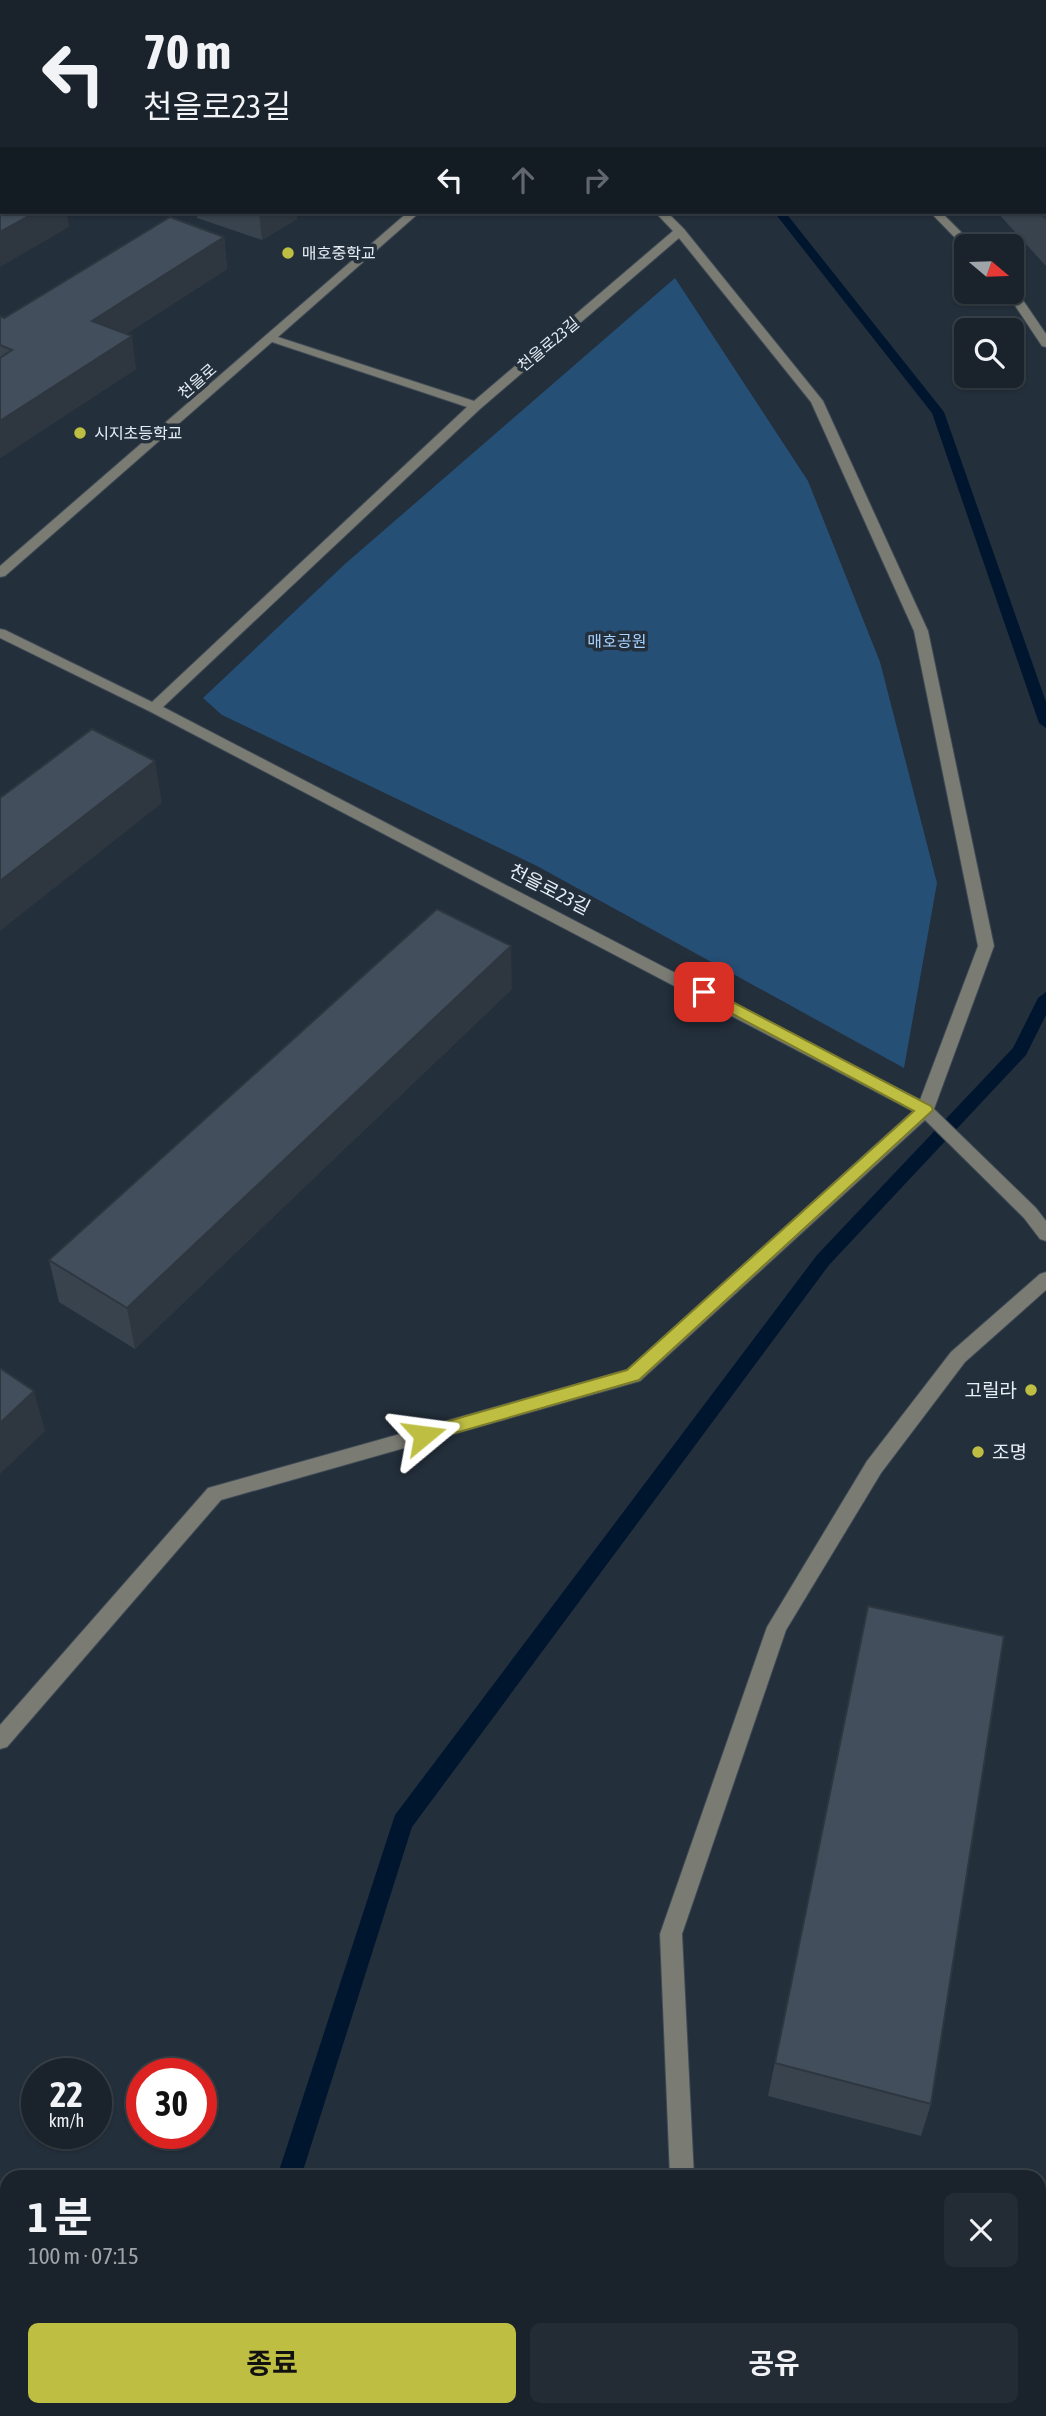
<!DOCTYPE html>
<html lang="ko">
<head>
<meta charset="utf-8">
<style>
	:root { --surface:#1a232c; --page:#232b34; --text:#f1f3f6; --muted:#9fa4a9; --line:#384048; --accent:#bebf42 }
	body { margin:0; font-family:"Asap Condensed","Noto Sans KR",sans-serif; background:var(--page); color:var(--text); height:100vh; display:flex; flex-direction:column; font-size:26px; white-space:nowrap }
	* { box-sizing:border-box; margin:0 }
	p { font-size:23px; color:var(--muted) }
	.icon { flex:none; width:38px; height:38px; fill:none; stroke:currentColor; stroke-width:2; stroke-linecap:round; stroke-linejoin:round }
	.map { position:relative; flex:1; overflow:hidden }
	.sheet { position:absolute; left:0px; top:2170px; width:1046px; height:247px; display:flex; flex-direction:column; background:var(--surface); border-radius:21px 21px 0 0; box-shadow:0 2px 5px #0004,0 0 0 2px var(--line) }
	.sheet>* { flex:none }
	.banner { position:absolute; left:0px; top:0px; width:1046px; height:214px; box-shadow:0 2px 5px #0004,0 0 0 2px var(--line); background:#1a232c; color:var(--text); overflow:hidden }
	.needle { width:46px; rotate:109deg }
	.buttons { position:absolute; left:954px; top:234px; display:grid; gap:14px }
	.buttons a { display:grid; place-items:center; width:70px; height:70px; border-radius:10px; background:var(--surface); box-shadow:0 2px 5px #0004,0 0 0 2px var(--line); font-size:35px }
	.speed { position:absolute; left:21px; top:2058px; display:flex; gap:14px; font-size:35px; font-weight:700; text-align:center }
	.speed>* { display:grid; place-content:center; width:91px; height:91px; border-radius:50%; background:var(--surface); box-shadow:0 2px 5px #0004,0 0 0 2px var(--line); line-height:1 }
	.speed small { font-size:18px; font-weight:400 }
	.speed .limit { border:10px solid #d22; background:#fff; color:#111 }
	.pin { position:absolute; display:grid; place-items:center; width:60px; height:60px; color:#fff; margin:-30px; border-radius:14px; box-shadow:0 4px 10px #0006 }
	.me { position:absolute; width:77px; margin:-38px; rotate:74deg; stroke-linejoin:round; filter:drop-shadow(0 0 5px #0008) }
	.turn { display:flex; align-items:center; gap:24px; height:147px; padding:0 28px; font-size:32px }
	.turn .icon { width:91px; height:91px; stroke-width:2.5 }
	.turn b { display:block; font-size:49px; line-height:60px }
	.lanes { display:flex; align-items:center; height:66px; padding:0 28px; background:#0003; justify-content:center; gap:35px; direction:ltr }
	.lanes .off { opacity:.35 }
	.round { display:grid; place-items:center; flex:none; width:74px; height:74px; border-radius:10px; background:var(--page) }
	.summary { display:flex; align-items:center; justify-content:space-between; height:119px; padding:0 28px }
	h1 { font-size:42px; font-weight:700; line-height:52px }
	.button { display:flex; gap:14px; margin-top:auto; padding:14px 28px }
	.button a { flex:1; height:80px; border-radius:10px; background:var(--accent); color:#111; font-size:28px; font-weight:700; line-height:80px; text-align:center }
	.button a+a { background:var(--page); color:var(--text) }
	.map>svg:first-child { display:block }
</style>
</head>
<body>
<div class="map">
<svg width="1046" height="2416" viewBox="0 0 1046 2416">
	<rect width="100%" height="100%" fill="#232f3b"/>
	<path fill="#264f76" d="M0,0h285l-283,2v71z
		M675,278l133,203 72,181 57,221 -33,185 -367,-202 -315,-151 -19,-17 142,-134z"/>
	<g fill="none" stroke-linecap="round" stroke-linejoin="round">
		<path fill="#00162f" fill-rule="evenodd" d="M525,0h12l1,2h-12z
			M774,212h11l159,200 102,290v26l-7,-5 -107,-310z
			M1046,992v23l-20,40 -197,210 -417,562 -111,350h-24l118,-362 422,-560 196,-207 25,-50z
			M273,2410h27l3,6h-28z"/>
		<defs>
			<path id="minor" d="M431,0h10l1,2h-10z
				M665,0h11l-12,2z
				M408,212h12l-142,125 196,64 199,-170 -18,-19h12l17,17 139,172 105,230 66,315 -60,163 102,99 10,13v20l-6,-2 -16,-21 -99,-98 -285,261 -419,119 -214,247 -7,2v-24l208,-237 419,-118 286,-259 -764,-400 -149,-73v-9l5,1 147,72 315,-295 -195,-65 -267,234 -5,1v-11zM679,238l132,164 103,229 64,315 -58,154 -757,-393 317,-298z
				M930,212h11l35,35h-10v2z
				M1012,288l4,2 30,44v13l-4,-1 -36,-54h6z
				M1046,1272v18l-81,72 -84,111 -95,157 -104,304 12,243h-24l-10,-243 107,-307 100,-166 84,-109 89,-78z
				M685,2410h25l2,6h-26z"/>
		</defs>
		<use href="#minor" stroke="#3e4a55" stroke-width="2"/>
		<use href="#minor" fill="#7a7b73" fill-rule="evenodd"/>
	</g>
	<path fill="#39434e" d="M749,0h193l-4,2h-189z
		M1046,142v123h-1l-48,-53h48z
		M196,212h101v7l-35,21 -65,-22z
		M224,237l3,32 -101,65 10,35 -136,89v-142l4,2z
		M512,989l-377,360 -76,-47 -10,-42z
		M868,1606l63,498 -10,32 -153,-40z"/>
	<path fill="#2e3740" d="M885,0h57l-4,2h-54z
		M2,120v29l-2,1v-29z
		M36,212h31l2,15 -69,40v-35z
		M259,212h38v7l-35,21z
		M224,237l3,32 -131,84 -4,-32z
		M132,336l4,33 -136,89v-37z
		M155,761l7,42 -162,128v-50z
		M511,946l1,43 -377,360 -8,-41z
		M34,1391l11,40 -45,43v-51z"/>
	<path fill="#424e5b" stroke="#2e3740" stroke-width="2" d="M287,0h53l5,2h-61z
		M767,0h130l2,2h-115z
		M0,60l2,1v59l-2,1z
		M1045,140l1,2v77l-6,-7h5z
		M0,171h2v41h34l-36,20z
		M170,217l54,20 -132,84 40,15 -132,85v-63l12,-8 -12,-5v-29l4,2z
		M92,729l63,32 -155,120v-83z
		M437,909l74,37 -384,362 -78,-48z
		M0,1368l34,23 -34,32z
		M868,1606l136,30 -73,468 -156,-41z"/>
	<path fill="#bebf42" stroke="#7c7c2b" stroke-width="2" d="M704,987l227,119 2,4 -294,270 -215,62 -6,-2 -3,-5 3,-5 6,-2 203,-58 287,-259 -215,-115 -2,-4 2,-3z"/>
	<g fill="#bebf42" stroke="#232f3b" stroke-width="2.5">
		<circle cx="288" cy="253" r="7"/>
		<circle cx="80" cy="433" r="7"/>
		<circle cx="1031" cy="1390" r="7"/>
		<circle cx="978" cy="1452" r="7"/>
	</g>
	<g text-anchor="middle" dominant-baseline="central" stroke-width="7" stroke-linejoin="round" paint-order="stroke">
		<g font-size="16" fill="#e5edf5" stroke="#232f3b" text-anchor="start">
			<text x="302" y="253">매호중학교</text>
			<text x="94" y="433">시지초등학교</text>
		</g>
		<g font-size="16" fill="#e5edf5" stroke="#232f3b">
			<text transform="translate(548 344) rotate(-40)">천을로23길</text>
			<text transform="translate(197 381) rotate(-41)">천을로</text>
		</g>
		<g font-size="16" fill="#a7d2ff" stroke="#232f3b">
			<text x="617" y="641">매호공원</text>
		</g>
		<g font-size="19" fill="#e5edf5" stroke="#232f3b">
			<text transform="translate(550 889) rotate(27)">천을로23길</text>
		</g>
		<g font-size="19" fill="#e5edf5" stroke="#232f3b" text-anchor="end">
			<text x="1017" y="1390">고릴라</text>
			<text x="992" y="1452" text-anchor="start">조명</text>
		</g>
	</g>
</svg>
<div class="buttons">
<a><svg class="needle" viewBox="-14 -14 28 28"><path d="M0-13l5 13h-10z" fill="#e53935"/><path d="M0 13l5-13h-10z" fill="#9fa4a9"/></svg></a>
<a><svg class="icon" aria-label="search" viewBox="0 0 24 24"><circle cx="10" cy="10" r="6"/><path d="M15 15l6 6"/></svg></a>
</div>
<div class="speed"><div>22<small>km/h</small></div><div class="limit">30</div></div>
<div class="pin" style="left:704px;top:992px;background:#d93025"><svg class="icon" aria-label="arrive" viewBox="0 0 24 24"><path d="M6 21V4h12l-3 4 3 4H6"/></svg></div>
<svg class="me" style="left:424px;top:1435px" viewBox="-20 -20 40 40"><path d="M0-17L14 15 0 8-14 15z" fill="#bebf42" stroke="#fff" stroke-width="4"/></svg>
<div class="banner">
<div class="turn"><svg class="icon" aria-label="left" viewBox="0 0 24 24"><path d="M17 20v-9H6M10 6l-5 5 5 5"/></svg><div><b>70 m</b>천을로23길</div></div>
<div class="lanes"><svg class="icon" aria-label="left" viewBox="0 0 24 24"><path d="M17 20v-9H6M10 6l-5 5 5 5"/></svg><svg class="icon off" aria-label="ahead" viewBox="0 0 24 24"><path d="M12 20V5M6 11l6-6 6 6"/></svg><svg class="icon off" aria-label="right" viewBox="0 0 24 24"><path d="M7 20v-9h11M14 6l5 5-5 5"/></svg></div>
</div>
<section class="sheet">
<div class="summary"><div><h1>1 분</h1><p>100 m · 07:15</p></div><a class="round"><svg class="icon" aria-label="close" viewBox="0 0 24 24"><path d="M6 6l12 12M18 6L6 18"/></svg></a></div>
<div class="button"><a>종료</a><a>공유</a></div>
</section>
</div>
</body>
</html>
